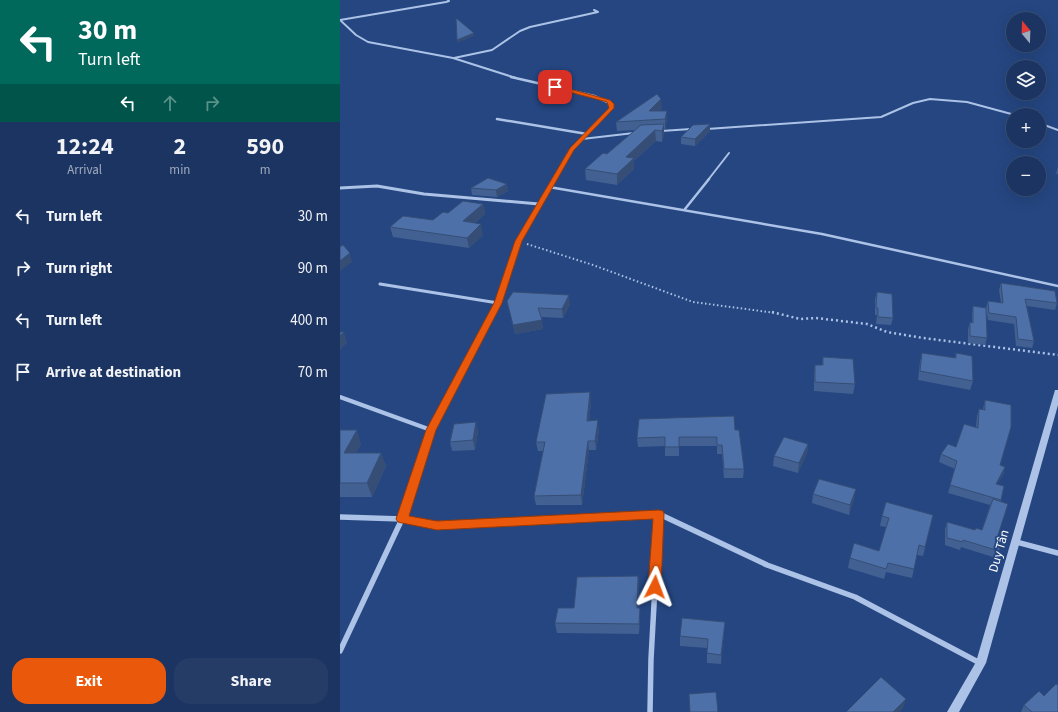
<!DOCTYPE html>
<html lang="en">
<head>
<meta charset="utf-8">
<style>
	:root { --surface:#1c3461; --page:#253c67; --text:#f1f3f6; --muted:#a0aabd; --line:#3a4f76; --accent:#ea580c }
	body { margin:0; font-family:"Source Sans 3",sans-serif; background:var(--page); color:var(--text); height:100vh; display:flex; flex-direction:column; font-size:15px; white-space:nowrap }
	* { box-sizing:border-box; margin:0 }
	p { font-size:13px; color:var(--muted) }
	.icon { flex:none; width:22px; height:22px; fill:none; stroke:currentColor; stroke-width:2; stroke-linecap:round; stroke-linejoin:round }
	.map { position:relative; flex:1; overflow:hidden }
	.panel { display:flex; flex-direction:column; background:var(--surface); width:340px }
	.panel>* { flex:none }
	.banner { background:#00695c; color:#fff; overflow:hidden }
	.needle { width:26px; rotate:341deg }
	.tools { position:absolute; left:666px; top:12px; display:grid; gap:8px }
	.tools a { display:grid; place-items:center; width:40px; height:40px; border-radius:50%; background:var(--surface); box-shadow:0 4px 16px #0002,0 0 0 1px var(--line); font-size:20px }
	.pin { position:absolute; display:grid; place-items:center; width:34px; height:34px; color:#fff; margin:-17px; border-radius:8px; box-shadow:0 2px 6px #0006 }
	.me { position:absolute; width:44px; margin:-22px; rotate:3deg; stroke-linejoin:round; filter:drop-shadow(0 0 3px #0008) }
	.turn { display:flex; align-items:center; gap:14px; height:84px; padding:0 12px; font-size:18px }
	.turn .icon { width:52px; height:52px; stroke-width:2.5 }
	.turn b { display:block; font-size:28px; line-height:34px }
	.lanes { display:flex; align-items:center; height:38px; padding:0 12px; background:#0003; justify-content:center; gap:20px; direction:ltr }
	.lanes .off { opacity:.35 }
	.eta { display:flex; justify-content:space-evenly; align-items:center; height:68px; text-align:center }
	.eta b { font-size:24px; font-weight:700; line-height:28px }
	.action { display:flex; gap:8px; margin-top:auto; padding:8px 12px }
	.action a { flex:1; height:46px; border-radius:16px; background:var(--accent); color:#fff; font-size:16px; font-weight:700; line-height:46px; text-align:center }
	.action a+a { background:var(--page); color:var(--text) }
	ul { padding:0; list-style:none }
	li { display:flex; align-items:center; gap:12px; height:52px; padding:0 12px }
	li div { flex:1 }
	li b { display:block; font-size:15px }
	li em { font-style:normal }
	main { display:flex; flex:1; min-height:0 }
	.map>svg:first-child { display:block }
</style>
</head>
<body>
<main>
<section class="panel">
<div class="banner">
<div class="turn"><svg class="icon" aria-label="left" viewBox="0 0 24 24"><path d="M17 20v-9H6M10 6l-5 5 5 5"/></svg><div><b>30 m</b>Turn left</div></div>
<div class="lanes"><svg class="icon" aria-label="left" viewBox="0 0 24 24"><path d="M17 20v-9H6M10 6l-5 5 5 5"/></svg><svg class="icon off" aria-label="ahead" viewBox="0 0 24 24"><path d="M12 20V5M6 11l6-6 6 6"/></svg><svg class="icon off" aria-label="right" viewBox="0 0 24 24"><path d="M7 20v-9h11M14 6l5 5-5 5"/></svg></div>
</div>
<div class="eta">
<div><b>12:24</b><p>Arrival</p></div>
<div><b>2</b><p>min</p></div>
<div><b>590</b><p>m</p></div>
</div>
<ul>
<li><svg class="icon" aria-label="left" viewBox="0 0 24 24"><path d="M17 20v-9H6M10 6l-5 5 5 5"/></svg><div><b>Turn left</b></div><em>30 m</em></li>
<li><svg class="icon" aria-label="right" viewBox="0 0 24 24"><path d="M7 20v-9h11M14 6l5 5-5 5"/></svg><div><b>Turn right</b></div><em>90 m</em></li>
<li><svg class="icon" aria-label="left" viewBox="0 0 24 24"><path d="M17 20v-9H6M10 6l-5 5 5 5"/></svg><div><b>Turn left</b></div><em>400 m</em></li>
<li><svg class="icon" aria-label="arrive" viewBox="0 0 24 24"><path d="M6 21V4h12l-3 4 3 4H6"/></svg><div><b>Arrive at destination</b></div><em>70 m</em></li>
</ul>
<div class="action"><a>Exit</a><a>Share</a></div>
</section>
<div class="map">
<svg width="718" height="712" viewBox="0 0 718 712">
	<rect width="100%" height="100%" fill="#254681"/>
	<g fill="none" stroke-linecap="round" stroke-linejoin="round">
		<path stroke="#acc2e6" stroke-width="2" stroke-dasharray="1.5 2.5" stroke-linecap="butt" d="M187,244l66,21 100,37 83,11"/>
		<path stroke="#acc2e6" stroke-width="2.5" stroke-dasharray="2 3" stroke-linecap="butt" d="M432,312l28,7 16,-1 51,6 20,8 36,6 135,17"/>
		<path stroke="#acc2e6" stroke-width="2" d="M699,123l19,7
			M367,129l174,-12 32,-14 17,-4 37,3 48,13
			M321,131l30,-2
			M242,139l52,-6
			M368,180l21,-27"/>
		<path stroke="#acc2e6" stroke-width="2.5" d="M209,187l273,47 236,52
			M345,209l24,-30"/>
		<path stroke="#acc2e6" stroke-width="2" d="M0,20l16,15 12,7 85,16 63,20
			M0,20l106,-18 3,-1 -1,-1
			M114,58l38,-8 28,-19 10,-4 68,-15 -4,-2"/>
		<path stroke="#acc2e6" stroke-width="2.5" d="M171,77l83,19 18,8v4l-40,42 -17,30
			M157,119l90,15"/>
		<path stroke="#acc2e6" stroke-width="3" d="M0,188l37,-2 47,8 115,10
			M40,284l118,19
			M153,313l5,-10 21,-62 36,-62"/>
		<path stroke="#acc2e6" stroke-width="4" d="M0,397l91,33
			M73,486l18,-56 62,-118"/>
		<path stroke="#acc2e6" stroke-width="5.5" d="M0,517l62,2 35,6 222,-11 108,51 88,32 125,66
			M676,542l42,11
			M0,651l62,-132 11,-34
			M310,712l1,-53 8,-145"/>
		<path fill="#acc2e6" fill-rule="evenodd" d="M715,390h3v15l-72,258 -27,49h-12l29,-50z"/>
	</g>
	<path fill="#426091" d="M322,108l-3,3 8,9 -2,9h-1v5l-2,8 -6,-1 -22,20v8l-17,16 -31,-5 -1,-11 22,-15 28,-24 -18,1 -1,-9z
		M370,131l-15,15 -14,-2v-7z
		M718,166v8h-2z
		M148,178l20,13 -11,6 -25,-2 -1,-7z
		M143,204l2,10 -10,9 8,12 -14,13 -76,-11 -3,-10 43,-7 15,-7z
		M661,283l56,20 -2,7 -28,-4 7,35 -2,7 -16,-2 -2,-22 -26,-4 -1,-7v25l-2,7 -17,-2v-14l2,-7 2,1v-10l1,-7 13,2 2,-7 13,2 -2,-13z
		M537,292l16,26 -2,7 -15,-1 1,-9h-2v-16z
		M167,301l63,3 -7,14 -22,-1 2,12 -28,5z
		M582,353l33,5 1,-5 17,28 -3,9 -52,-10 2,-18z
		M483,357l32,27 -2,10 -39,-3v-17l1,-9h7z
		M645,400l15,65 5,2 -2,8 -6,9 4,16 -3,35 1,16 -3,7 -35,-11 -1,3 -15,-5v-16l2,-7 28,8h7l8,-25 -42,-12 7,-24 -16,-7 2,-8 15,-7 20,-20 1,-11 2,-7h4z
		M251,402l-2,19 10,9 -3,20h-7l-7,55h-46l-2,-9 9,-45h-5l-2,-9z
		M0,430l21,14 -5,9h25l5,13 -14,31h-32z
		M395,430l9,39 -1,9h-19l-2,-24h-5v-8h-38v10h-14v-10l-27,1 -1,-9z
		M138,431l-3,19 -23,1 -2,-9z
		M468,444l-1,9 -9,20 -25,-7 1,-10z
		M473,494l41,5 -5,16 -37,-12z
		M593,515l-10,41 -6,-1 -5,23 -26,-6 -2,7 -36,-11 2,-10 29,-7 7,-24 -6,-1 2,-10z
		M298,576l1,9 -1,23h2v10l-1,16 -82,-1 -2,-10 19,-15z
		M384,631l-3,33 -14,-1v-15l-27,-2v-10z
		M704,696l14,16h-37l3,-7z"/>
	<path fill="#364e76" d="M134,33v3l-17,7v-3z
		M321,99l1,9 -12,12 -1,-9z
		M327,111v9l-2,9v-10z
		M324,124v10l-2,8v-11z
		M370,124v7l-15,15v-7z
		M315,130l1,11 -22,20v8l-17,16v-11l9,-17z
		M167,184l1,7 -11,6 -1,-7z
		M143,204l2,10 -20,18 -2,-11z
		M141,224l2,11 -14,13 -2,-10z
		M10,253l2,9 -12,9v-10z
		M229,295l1,9 -7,14 -1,-9z
		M202,320l1,9 -28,5 -2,-9z
		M4,332l3,11 -7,7v-14z
		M250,392l1,10 -3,28 -1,-9z
		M258,420l1,10 -3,20 -1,-9z
		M136,422l2,9 -3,19 -2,-10z
		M17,430l4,14 -12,22 -5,-13z
		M248,441l1,9 -7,55 -1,-10z
		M468,444l-1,9 -9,20 1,-10z
		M41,453l5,13 -14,31 -5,-14z
		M665,467l-2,8 -10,17 3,-8z
		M516,489l-2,10 -5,16 1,-10z
		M298,576l1,9 -1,33 -1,-10z
		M300,608v10l-1,16v-10z
		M385,622l-1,9 -3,33v-9z
		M566,699l-3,9 -3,4h-7z"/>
	<path fill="#4d70a9" stroke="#364e76" d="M116,18l18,15 -17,7z
		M317,94l4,5 -12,12h18l-2,8 -49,3z
		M324,124l-2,7 -7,-1 -29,27 8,1 -17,16 -32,-5 18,-16 4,1 34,-29z
		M370,124l-15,15 -14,-2 12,-12z
		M148,178l19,6 -11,6 -25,-2z
		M123,201l20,3 -20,17 18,3 -14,14 -77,-11 13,-11 30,4 10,-8 5,1z
		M3,245l7,8 -10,8v-14z
		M661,283l54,8 2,12 -32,-4 9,42 -16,-2 -2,-22 -27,-4 -1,-12 15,2z
		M173,292l56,3 -7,14 -24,-1 4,12 -29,5 -6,-24z
		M537,292l15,2 1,24 -15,-1v-9h-2z
		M633,306l13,2 1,30 -17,-2v-14l3,1z
		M0,332h4l-4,4z
		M582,353l34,5v-5l16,3 1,25 -53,-10z
		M483,357l30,2 2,25 -40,-2v-17h8z
		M250,392l-3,29 11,-1 -3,21h-7l-7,54 -47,1 11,-54h-9l10,-48z
		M645,400l26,5v22l-11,38 5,2 -9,17 8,2 -3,14 -51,-15 7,-24 -16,-7 7,-10 8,3 8,-23 14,4 1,-19 6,1z
		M394,416l1,14h4l5,39h-20l-2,-24h-5v-8h-38v10h-14v-10l-28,1 2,-19z
		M136,422l-3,18 -23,2 4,-18z
		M0,430h17l-13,23h37l-14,30h-27z
		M444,437l24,7 -9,19 -25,-7z
		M479,479l37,10 -6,16 -37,-11z
		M653,499l15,5 -10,31 4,1 -3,15 -36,-11v2l-16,-4v-16l28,8 1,-2 6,2z
		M546,502l47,13 -8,32 -6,-2 -5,24 -26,-6 -2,6 -36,-11 4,-15 25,8 10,-33 -7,-2z
		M298,576l-1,32h3l-1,16 -84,-1 3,-15h16l3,-31z
		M342,618l43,4 -4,33 -14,-2 1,-14 -28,-3z
		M541,677l25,22 -13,13h-47z
		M716,684l2,1v27h-26l-8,-7 15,-14 5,5z
		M376,692l2,20h-28l-1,-18z"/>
	<path fill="#ea580c" stroke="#983908" d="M215,85l55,15 4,4v4l-40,42 -52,91 -20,62 -66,127 -27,86 28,5 222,-11 4,1 1,3 -3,73 -2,3 -4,2 -5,-2 -2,-3 5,-68 -216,11 -35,-7 -4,-1 -2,-3 30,-89 68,-127 21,-62 55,-93 39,-40 -2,-6 -53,-14z"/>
	<g text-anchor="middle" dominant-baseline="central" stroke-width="4" stroke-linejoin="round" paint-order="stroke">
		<g font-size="13" fill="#fff" stroke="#254681">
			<text transform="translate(659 551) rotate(-74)">Duy Tân</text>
		</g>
	</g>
</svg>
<div class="tools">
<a><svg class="needle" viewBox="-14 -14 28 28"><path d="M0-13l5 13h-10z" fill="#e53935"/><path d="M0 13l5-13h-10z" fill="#a0aabd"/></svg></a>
<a><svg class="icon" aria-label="layers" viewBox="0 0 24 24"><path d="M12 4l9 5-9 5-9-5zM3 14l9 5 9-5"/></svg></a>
<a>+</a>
<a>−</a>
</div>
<div class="pin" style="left:215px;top:87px;background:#d93025"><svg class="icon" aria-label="arrive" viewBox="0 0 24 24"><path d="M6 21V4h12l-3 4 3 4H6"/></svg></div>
<svg class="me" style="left:315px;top:587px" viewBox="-20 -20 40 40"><path d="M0-17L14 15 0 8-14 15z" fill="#ea580c" stroke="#fff" stroke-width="4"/></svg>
</div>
</main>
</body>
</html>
